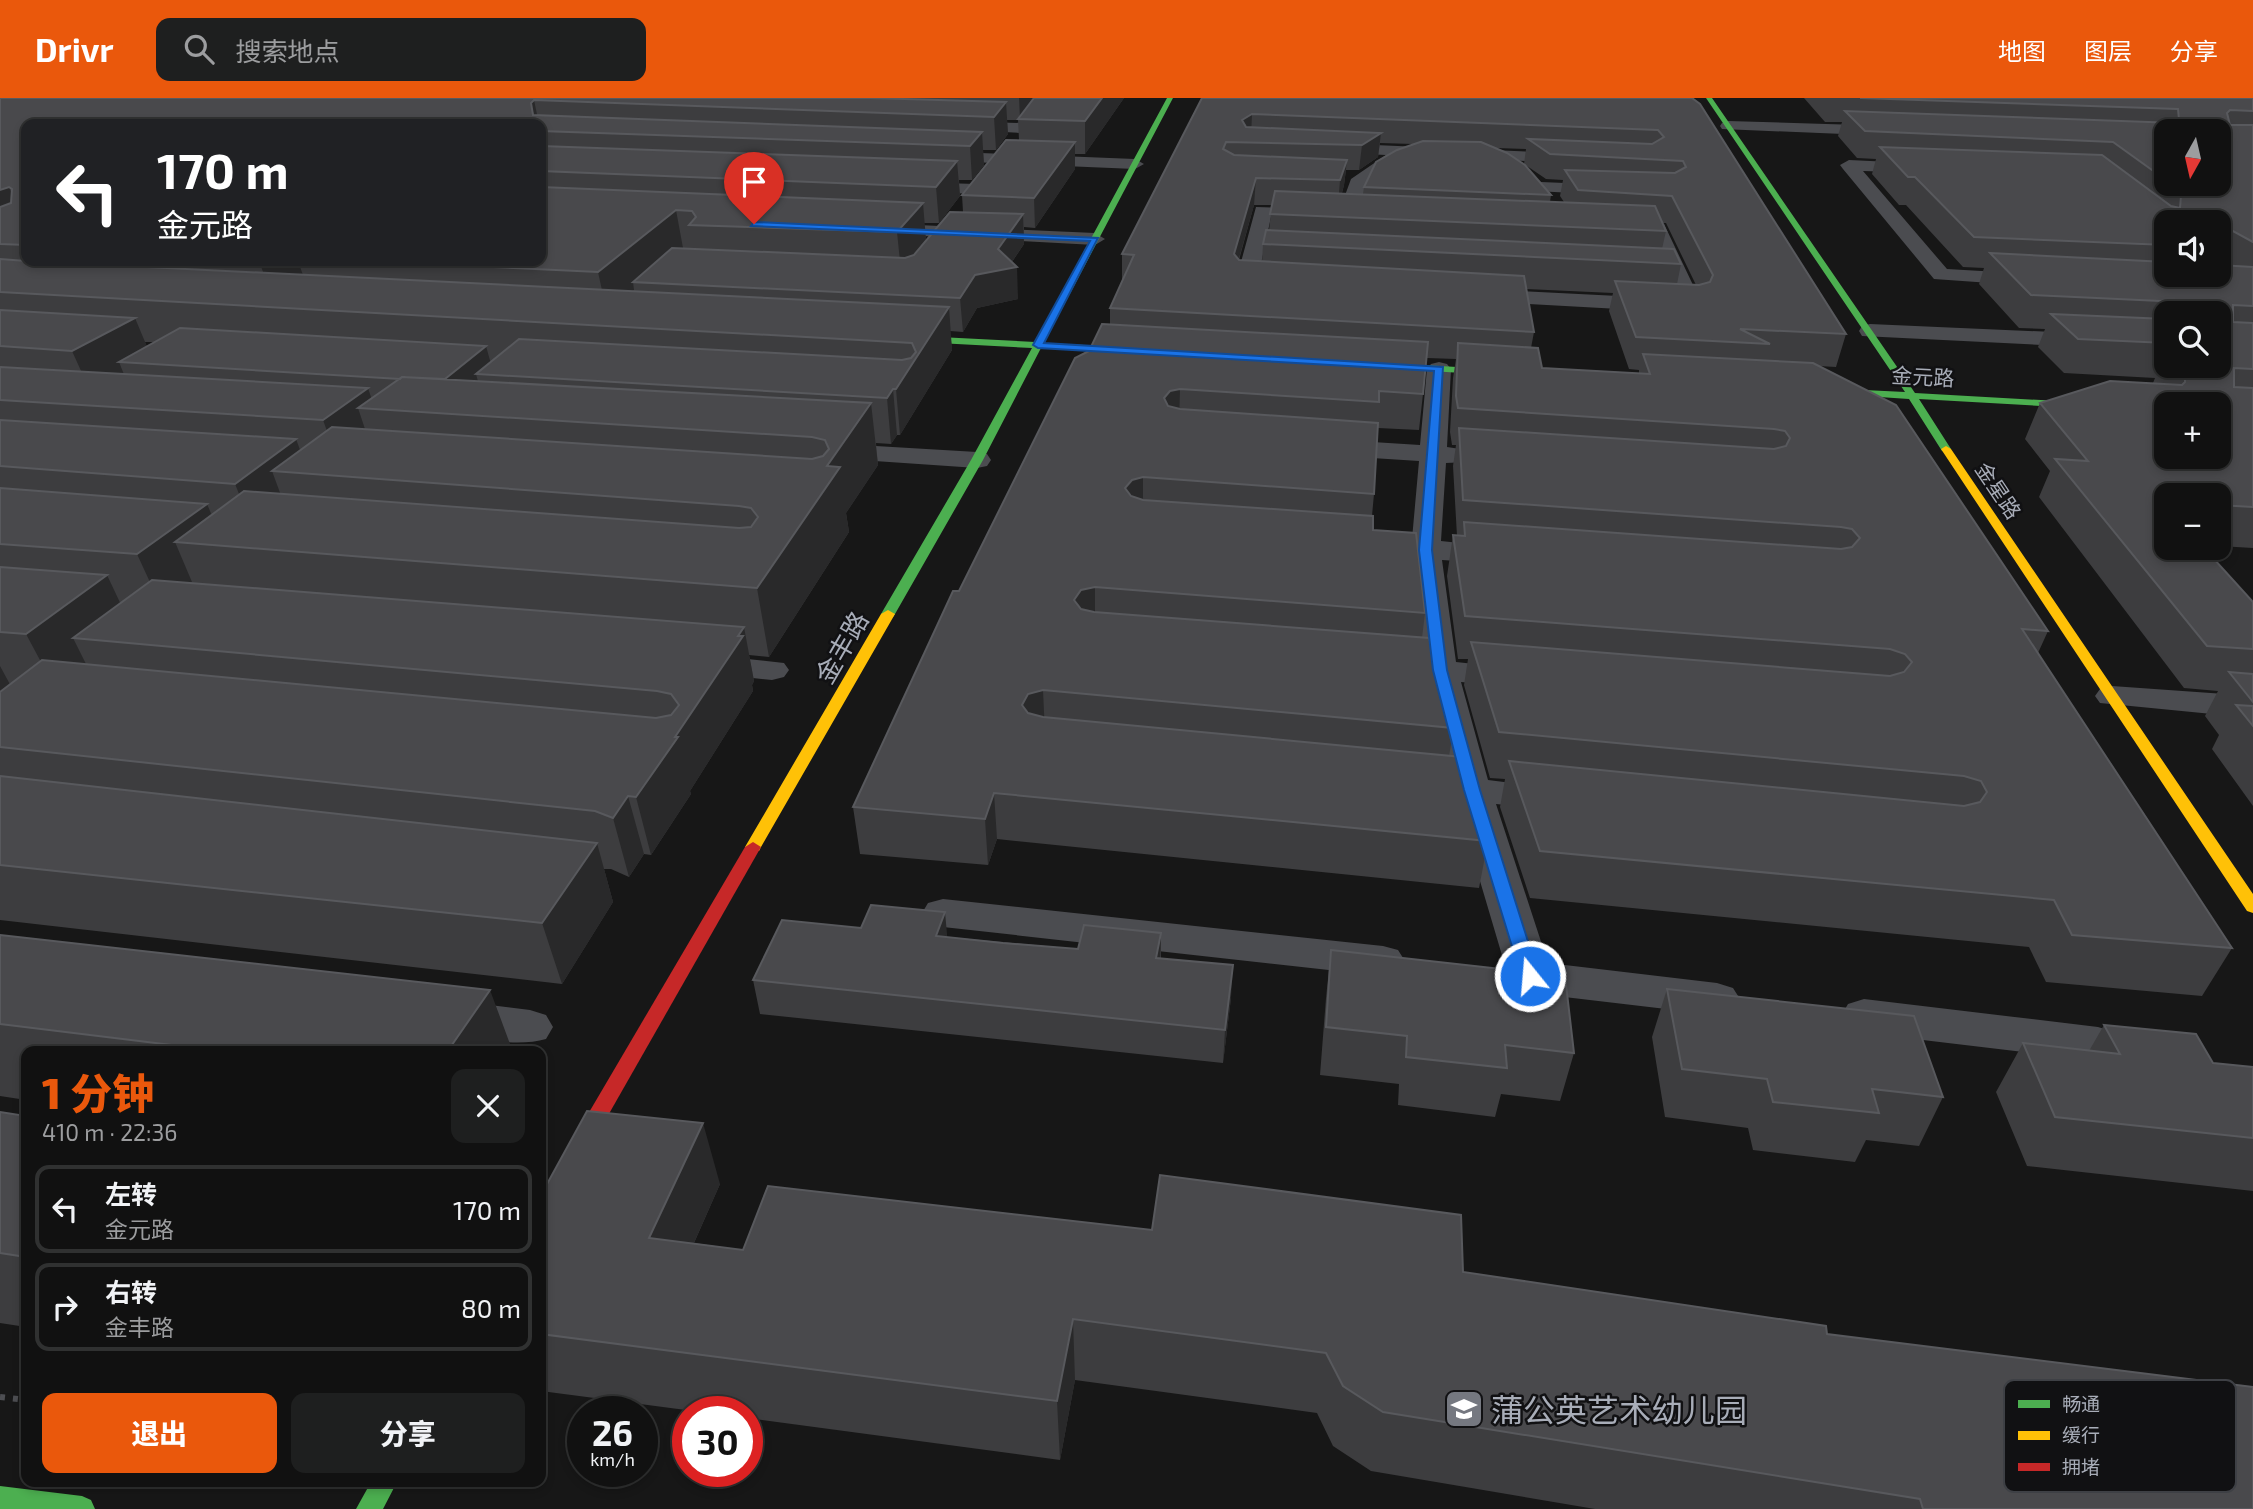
<!DOCTYPE html>
<html lang="zh">
<head>
<meta charset="utf-8">
<style>
	:root { --surface:#111; --page:#1e1f1f; --text:#f1f3f6; --muted:#9c9d9f; --line:#303131; --accent:#ea580c }
	body { margin:0; font-family:"Exo 2","Noto Sans SC",sans-serif; background:var(--page); color:var(--text); height:100vh; display:flex; flex-direction:column; font-size:26px; white-space:nowrap }
	* { box-sizing:border-box; margin:0 }
	p { font-size:23px; color:var(--muted) }
	.icon { flex:none; width:38px; height:38px; fill:none; stroke:currentColor; stroke-width:2; stroke-linecap:round; stroke-linejoin:round }
	.map { position:relative; flex:1; overflow:hidden }
	.panel { position:absolute; left:21px; top:948px; width:525px; height:441px; display:flex; flex-direction:column; background:var(--surface); border-radius:14px; box-shadow:0 4px 10px #0003,0 0 0 2px var(--line) }
	.panel>* { flex:none }
	.hud { position:absolute; left:21px; top:21px; width:525px; height:147px; border-radius:14px; box-shadow:0 4px 10px #0003,0 0 0 2px var(--line); background:#202124; color:#fff; overflow:hidden }
	.needle { width:46px; rotate:188deg }
	.controls { position:absolute; left:2154px; top:21px; display:grid; gap:14px }
	.controls a { display:grid; place-items:center; width:77px; height:77px; border-radius:14px; background:var(--surface); box-shadow:0 4px 10px #0003,0 0 0 2px var(--line); font-size:35px }
	.speed { position:absolute; left:567px; top:1298px; display:flex; gap:14px; font-size:35px; font-weight:700; text-align:center }
	.speed>* { display:grid; place-content:center; width:91px; height:91px; border-radius:50%; background:var(--surface); box-shadow:0 4px 10px #0003,0 0 0 2px var(--line); line-height:1 }
	.speed small { font-size:18px; font-weight:400 }
	.speed .limit { border:10px solid #d22; background:#fff; color:#111 }
	.pin { position:absolute; display:grid; place-items:center; width:60px; height:60px; color:#fff; margin:-72px -30px; border-radius:50% 50% 50% 0; rotate:-45deg; box-shadow:0 0 7px #0007 }
	.pin .icon { rotate:45deg }
	.me { position:absolute; width:77px; margin:-38px; rotate:343deg; stroke-linejoin:round; filter:drop-shadow(0 0 5px #0008) }
	.turn { display:flex; align-items:center; gap:24px; height:147px; padding:0 21px; font-size:32px }
	.turn .icon { width:91px; height:91px; stroke-width:2.5 }
	.turn b { display:block; font-size:49px; line-height:60px }
	.round { display:grid; place-items:center; flex:none; width:74px; height:74px; border-radius:14px; background:var(--page) }
	.head { display:flex; align-items:center; justify-content:space-between; height:119px; padding:0 21px }
	h1 { font-size:42px; font-weight:800; line-height:52px; color:var(--accent) }
	.primary-button { display:flex; gap:14px; margin-top:auto; padding:14px 21px }
	.primary-button a { flex:1; height:80px; border-radius:14px; background:var(--accent); color:#fff; font-size:28px; font-weight:800; line-height:80px; text-align:center }
	.primary-button a+a { background:var(--page); color:var(--text) }
	ul { padding:0; list-style:none }
	li { display:flex; align-items:center; gap:21px; height:88px; margin:0 14px 10px; padding:0 7px; border:4px solid var(--line); border-radius:14px }
	li div { flex:1 }
	li b { display:block; font-size:26px }
	li em { font-style:normal }
	header { display:flex; align-items:center; gap:42px; box-sizing:border-box; height:98px; padding:0 35px; background:var(--accent); color:#fff }
	header strong { font-size:33px }
	nav { display:flex; gap:38px; margin-inline-start:auto; font-size:24px }
	.search { width:490px; height:63px; background:var(--page); display:flex; align-items:center; gap:18px; box-sizing:border-box; padding:0 24px; border-radius:14px; color:var(--muted); font-size:26px }
	.map>svg:first-child { display:block }
</style>
</head>
<body>
<header>
<strong>Drivr</strong>
<div class="search"><svg class="icon" aria-label="search" viewBox="0 0 24 24"><circle cx="10" cy="10" r="6"/><path d="M15 15l6 6"/></svg>搜索地点</div>
<nav><a>地图</a><a>图层</a><a>分享</a></nav>
</header>
<div class="map">
<svg width="2253" height="1411" viewBox="0 0 2253 1411">
	<rect width="100%" height="100%" fill="#171717"/>
	<g fill="none" stroke-linecap="round" stroke-linejoin="round">
		<path stroke="#4d4e52" stroke-width="6" stroke-dasharray="5 8" stroke-linecap="butt" d="M0,1299l26,3"/>
		<path fill="#4b4c50" fill-rule="evenodd" d="M954,23l68,2 8,5 -8,5 -74,-4 -2,-3 2,-3z
			M1728,23l163,5 8,5 -8,5 -169,-7 -2,-3 2,-3z
			M1328,45l257,11 2,4 -2,4 -6,1 -160,-6 -2,3c-35,8 -48,13 -59,49l306,15 39,82 -3,5 -8,2 -453,-25 -4,-4 21,-77 84,2 11,-30 35,-24 -64,-3 -2,-4zM1271,119l379,16 28,66 -420,-21z
			M931,53l204,8 9,5 -9,5 -210,-9 -2,-4 2,-4z
			M1849,62l85,4 3,4 -9,5 -65,-2 84,98 86,5 7,2 4,4 -4,4 -7,2 -99,-7 -91,-110 -3,-4z
			M906,84l71,2 9,5 -9,5 -77,-3 -3,-4 3,-4z
			M1541,84l71,3 9,5 -9,5 -77,-4 -3,-4 3,-4z
			M873,125l222,10 10,6 -10,6 -229,-12 -3,-4z
			M1870,226l296,13v14l-304,-15 -3,-5 3,-5z
			M1439,264l8,2 4,5 -4,78 20,3 3,6 -3,6 -21,1 -5,78 74,8 4,6 -4,6 -11,3 -62,-4 14,102 75,8 5,7 -5,7 -12,3 -58,-5 27,98 81,10 5,8 -5,8 -14,4 -59,-6 52,159 169,20 16,5 7,11 -7,11 -16,5 -204,-24 -16,-5 -6,-11 6,-11 7,-2 -48,-162 -49,-7 -6,-8 6,-8 13,-3 30,2 -25,-97 -50,-6 -5,-7 5,-7 12,-3 35,3 -10,-102 -58,-6 -4,-6 4,-6 11,-3 47,3 7,-78 -94,-6 -9,-2 -4,-6 4,-6 9,-2 95,6 7,-76 4,-5z
			M825,345l152,9 10,2 4,6 -4,6 -10,2 -161,-11 -4,-6 4,-6z
			M701,556l83,9 5,7 -5,7 -12,3 -83,-9 -5,-7 5,-7z
			M2112,588l141,10v22l-153,-15 -5,-7 5,-7z
			M943,801l440,47 15,4 7,11 -7,11 -15,4 -440,-49 -15,-4 -6,-10 6,-10z
			M1864,901l234,28 16,5 7,12 -7,12 -16,5 -234,-28 -16,-5 -7,-12 7,-12z
			M449,902l81,10 16,5 7,12 -7,12c-29,9 -83,-1 -113,-10l-7,-12 7,-12z"/>
		<path fill="#4caf50" fill-rule="evenodd" d="M1167,0h6l-129,245 100,5 5,3 -5,3 -103,-6 -58,112 -88,154 -2,3h-10l-2,-3 90,-154 61,-112 -132,-7 -5,-3 5,-3 135,7z
			M1706,0h6l203,295 251,14v6l-247,-14 32,50 -5,3 -4,-1 -33,-52 -90,-6v-4l4,-1 82,4z
			M1372,264l136,8 5,3 -5,3 -139,-9v-4z
			M371,1384h26l-14,27h-27z
			M0,1388l82,10 9,4 4,9h-95z"/>
		<path fill="#ffc107" fill-rule="evenodd" d="M1946,348l5,3 302,445v19l-6,-2 -306,-462z
			M888,512l7,4 -134,233 -2,4h-12l-2,-4 136,-233z"/>
		<path fill="#c62828" fill-rule="evenodd" d="M753,744l8,5 -212,372 -8,3v-28l204,-347z"/>
	</g>
	<path fill="#3d3d3f" fill-rule="evenodd" d="M0,0h1124l-39,56h-10v15l-40,59 -11,-1v17l-12,18 6,37 -41,9 -14,24 -13,-1 2,19 -52,85h-3l-6,9 -15,-1 2,22 -32,48 3,19 -80,125 -20,-2 5,26 -2,4 1,6 -63,100 1,3 -40,61 -7,-1 -15,23 -18,-8h-7l9,33 -51,82 -562,-64zM1007,22h11l1,20 -57,55 1,17 -37,28 -2,-17h15l21,-27 -1,-16h13l12,-15 -1,-15h13l12,-16zM26,26h515v137h-515zM145,244h10l-8,5z
		M1202,0h490l154,236 -10,33 -18,-1 230,265 -10,22 194,295 -30,48 -156,-14 -17,-35 -499,-49 -30,-91 5,-28 -15,-1 -26,-93 4,-26h-10l-11,-83 6,-41 4,1 -4,-70 3,-21h-4l-2,-13 3,-54 3,-19 -29,-1 -8,72 -41,-2 -4,66 -2,22 1,14 52,83 -3,25 32,90 -5,28 39,85 -9,47 -482,-49 -9,26 -128,-11 -7,-47 106,-216 130,-240 21,-27v-16l12,-26v-28zM1380,45l33,1 -49,43 -1,7 -21,-1 2,-8 2,-15h13l19,-13zM1495,50l31,1 -2,15 22,15 17,1 -3,16 4,6h-14l1,-7zM1254,107h18l-3,25 -6,14 -1,18 -23,-2zM1662,125h4l30,62 -19,-1 4,-20 -19,-15 4,-18zM1526,191l87,4 -4,18 20,58 10,1v3l-97,-5 -11,-20 3,-16z
		M1804,0h449v450l-34,-2v-51h-53v53l87,54v204l-41,-57 7,-14 -14,-19 13,-25 -34,-3 -145,-191 11,-26 -25,-32 15,-36 113,-20 2,-5 -91,-5 -26,-26 7,-18 -26,-1 -40,-44 5,-16 -21,-1 -57,-62h-7l-27,-31 4,-15 -19,-1 -19,-22 4,-14h-17zM2166,33l53,53h-53zM2166,124h53v53h-53zM2166,215h53v53h-53z
		M1161,835v25l70,40 -8,65 -463,-49 -7,-34 195,-43 130,12z
		M0,837l513,117h-487v48l-26,-4z
		M1331,852l243,103 -14,48 -59,-7 -6,23 -97,-12 1,-21 -79,-9 6,-77z
		M1667,891l276,108 -24,49 -53,-6 -11,22 -102,-12 -5,-22 -83,-11 -13,-80z
		M2104,927l109,38 40,4v124l-226,-25 -31,-74 27,-49 66,8z
		M0,1014l26,4v211l-26,-4z
		M720,1086l-26,59 49,7 720,22 364,62 426,175h-658l-224,-38 -38,-25 -16,-33 -242,-33 -15,80 -313,-42v-6h-46l-160,-21v-196z"/>
	<path fill="#29292a" d="M1019,0h18l-17,21z
		M1102,0h22l-39,56v-33z
		M534,2l5,24h-3l-5,-21z
		M1006,4l2,32 -12,16 -2,-33z
		M1252,16l-1,23 -9,-17z
		M982,34l2,33 -12,15 -2,-34z
		M1381,35l-3,24 -19,13 3,-25z
		M1075,44v27l-40,59 -1,-30z
		M1347,62l-3,25 -6,21 2,-26z
		M957,63l3,35 -21,27 -3,-36z
		M1256,80l-2,27 -22,78 2,-29z
		M9,89l16,37 -25,10v-44z
		M923,105l3,37 -25,31 -4,-39z
		M676,112l7,38 -50,34 1,8 -27,23 -9,-41z
		M1023,116l1,30 -17,25 10,-2 1,32 -41,9 -14,24 -3,-34 15,-23 23,-26z
		M2233,133l-4,11h1l-11,25 8,-19 -3,-6 6,-8z
		M259,163h39l6,17 -32,18z
		M949,209l3,43 -52,85 -4,-46z
		M135,220l18,43 -34,1 6,15 -33,18 -20,-44z
		M486,248l8,29 -18,-1 5,19 -39,-12z
		M368,290l7,21 -17,-1 12,36 -30,23 -17,-47z
		M893,291l4,46 -6,9 -4,-46z
		M1180,291l-1,36 -15,-27 6,-7z
		M871,305l7,62 -32,48 3,19 -80,125 -12,-69 70,-122z
		M296,341l13,35 -37,-3 14,38 -31,24 -20,-49z
		M1143,379v39l-18,-28 7,-8z
		M207,406l18,42 -50,-4 17,40 -31,24 -24,-52z
		M107,477l25,53 -59,10 13,26 -31,24 -29,-54z
		M1095,489v42l-21,-29 7,-10z
		M744,529l10,54 -2,4 1,6 -63,100 1,3 -40,61 -15,-58 39,-60z
		M0,568l25,46 -25,19z
		M1043,592l2,44 -20,15 -3,-44 6,-11z
		M994,695l3,46 -9,26 -3,-46z
		M628,698l16,58 -15,23 -16,-59z
		M597,745l16,59 -51,82 -20,-61z
		M945,814l3,33 -12,-9z
		M1161,835l-1,33 -4,-8z
		M1233,867l-2,33 -8,65 2,-33z
		M490,892l23,62h-66z
		M703,1025l17,61 -51,115 -20,-61z
		M1073,1221l2,61 -15,80 -3,-59z"/>
	<path fill="#49494c" stroke="#58595d" stroke-width="2" fill-rule="evenodd" d="M0,0h870l136,4 -12,15 -460,-17 -3,3 2,12 449,17 -12,14 -429,-15v-7h-515v121l-26,-1v-37l11,-4 1,-14 -3,-2 -9,3z
		M1034,0h68l-17,23 -67,-2z
		M1202,0h490l8,6 146,230 -106,-5 30,15 -134,-7 -21,-56 84,4 11,-3 3,-7 -41,-79 -94,-6 -13,-20 110,3 11,-6 -3,-6 -133,-7 -22,-15 124,5 12,-7 -6,-7 -406,-16 -10,6 4,7 135,6 -19,12 -136,-3 -3,7 11,6 113,5 -7,20 -84,-2 -22,76 5,6 285,16 10,56 -424,-24 24,-53 -12,-1z
		M1860,0h393v13l-23,-1 -3,3 3,12h23v117l-20,-11 -3,3v8h-6l3,6h-8v-26h-53v23l-192,-8 -59,-60h-7l-28,-30 222,8 69,51 9,2 1,-12 3,-3 -13,-9h48v-53h-53v49l-53,-38 -248,-11 -20,-20 331,12 3,-3 -1,-11z
		M1006,42l69,2 -41,56 -72,-3z
		M1423,43l58,1 26,11 18,12 26,30 -187,-8 12,-25 21,-12z
		M541,48l416,15 -21,26 -395,-16z
		M541,89l382,16 -26,29 -208,-7 7,-8 -4,-6 -16,-1 -78,62 -233,-11h176z
		M1275,93l380,15 11,25 -396,-17z
		M950,114l73,2 -25,35 19,18 -42,8 -15,23 -327,-16 39,-34 233,10 9,-3z
		M1266,132l408,19 7,15 -418,-20z
		M1990,155l176,9v13h53v-10l34,2v39l-20,-1v17l20,1v46l-19,-1v19l19,1v119l-34,-2v-10h-53v7h-4l4,5v41h38l49,54v47l-46,-3 -152,-187 33,2 -48,-58 70,-22 72,4 3,-3v-11l7,-2 -3,-3h-6h36v-20h1h-1v-33h-36l-1,-11 -151,-7zM2166,306h53v53h-53z
		M0,161l26,2 923,46 -53,82h-3l-6,9 -411,-24 43,-35 383,21 9,-2 5,-6 -4,-9 -912,-51z
		M0,212l135,8 -63,33 -72,-5z
		M2051,216l115,5v24l-88,-4z
		M1102,226l326,18 -5,52 -44,-3v11l-199,-13 -10,2 -6,7 4,8 12,3 198,14 -4,71 -231,-17 -11,3 -7,8 6,8 12,4 230,16v14l43,3 9,80 -330,-26 -14,3 -7,10 7,9 13,3 335,26 25,90 -411,-38 -15,4 -6,11 6,8 15,4 419,40 26,84 -494,-48 -9,26 -132,-12 100,-216h6l116,-233 14,-7z
		M180,230l306,18 -41,33 -43,-2 -2,2 -281,-17z
		M1458,245l80,5 4,20 108,6 -7,-20 170,9 83,42 152,226 -26,-2 210,319 -160,-13 -18,-35 -514,-49 -31,-90 455,45 16,-4 7,-10 -6,-11 -17,-5 -465,-44 -28,-90 419,34 14,-4 8,-10 -7,-8 -15,-5 -425,-33 -12,-81 12,1 -1,-14 377,27 11,-2 8,-9 -8,-9 -11,-2 -378,-27 -4,-72 315,21 12,-3 4,-8 -5,-7 -11,-2 -316,-21 -2,-12z
		M0,269l368,21 -45,32 -323,-20z
		M402,279l469,26 -44,63 13,1 -83,121 -582,-46 69,-51 495,37 12,-1 7,-10 -7,-9 -12,-2 -467,-35 60,-44 480,32 11,-3 6,-7 -4,-9 -13,-3 -454,-29z
		M0,322l296,19 -61,45 -235,-18z
		M0,390l207,16 -70,50 -137,-10z
		M0,469l107,8 -81,59 -26,-2z
		M152,482l592,47 -6,9h5l-68,101h3l-42,60 -8,-1 -15,22 -18,-7 -595,-64v-55l42,-32 614,58 15,-3 8,-10 -8,-11 -14,-3 -584,-53z
		M2229,574l24,2v28z
		M2236,607l17,1v20z
		M0,678l597,67 -55,80 -542,-58z
		M871,807l74,7 -9,24 67,7 75,6 6,-24 77,8 -5,25 77,7 -8,65 -472,-50 29,-60 79,8z
		M0,837l490,55 -43,62h-218l-229,-28z
		M1331,852l234,26 9,77 -69,-8 2,23 -101,-11 1,-21 -81,-9z
		M1667,891l247,27 29,81 -71,-8 7,24 -106,-11 -6,-23 -85,-10z
		M2104,927l92,9 17,29 40,4v71l-198,-21 -32,-74 97,11z
		M587,1013l116,12 -54,115 94,12 25,-64 384,44 8,-55 301,40 2,57 363,54 1,8 426,53v122h-330l-3,-10 -537,-87 -40,-26 -17,-33 -253,-34 -16,82 -516,-67v-139z
		M0,1014l26,4v141l-26,-4z"/>
	<path fill="#1a73e8" stroke="#114b97" stroke-width="2" d="M754,124l344,16 -54,105 399,24 -11,183 15,120 33,120 59,186 -3,5h-13l-2,-5 -57,-186 -31,-120 -14,-120 15,-179 -396,-23 -5,-3 57,-104 -339,-15z"/>
	<defs>
		<symbol id="school-square" viewBox="-11 -11 22 22"><rect x="-9" y="-9" width="18" height="18" rx="4" fill="#757880" stroke="#111113"/><path d="M0-5L7-2L0 1L-7-2ZM-4 1L0 2.5L4 1V4Q0 6-4 4Z" fill="#fff"/></symbol>
	</defs>
	<g fill-rule="evenodd">
		<use href="#school-square" x="1442" y="1289" width="44" height="44"/>
	</g>
	<g text-anchor="middle" dominant-baseline="central" stroke-width="5" stroke-linejoin="round" paint-order="stroke">
		<g font-size="21" fill="#a8adb8" stroke="#111113">
			<text transform="translate(1923 278) rotate(3)">金元路</text>
			<text transform="translate(1999 392) rotate(56)">金星路</text>
		</g>
		<g font-size="26" fill="#a8adb8" stroke="#111113">
			<text transform="translate(841 549) rotate(-60)">金丰路</text>
		</g>
		<g font-size="32" fill="#a8adb8" stroke="#111113" text-anchor="start">
			<text x="1491" y="1311">蒲公英艺术幼儿园</text>
		</g>
	</g>
	<rect x="2004" y="1282" width="232" height="112" rx="10" fill="#111113" stroke="#3e4045" stroke-width="2"/>
	<rect x="2018" y="1302" width="32" height="8" fill="#4caf50"/>
	<rect x="2018" y="1333" width="32" height="9" fill="#ffc107"/>
	<rect x="2018" y="1365" width="32" height="8" fill="#c62828"/>
	<g font-size="19" fill="#a8adb8">
		<text x="2062" y="1313">畅通</text>
		<text x="2062" y="1344">缓行</text>
		<text x="2062" y="1376">拥堵</text>
	</g>
</svg>
<div class="controls">
<a><svg class="needle" viewBox="-14 -14 28 28"><path d="M0-13l5 13h-10z" fill="#e53935"/><path d="M0 13l5-13h-10z" fill="#9c9d9f"/></svg></a>
<a><svg class="icon" aria-label="sound" viewBox="0 0 24 24"><path d="M4 9h4l5-4v14l-5-4H4zM17 9q2 3 0 6"/></svg></a>
<a><svg class="icon" aria-label="search" viewBox="0 0 24 24"><circle cx="10" cy="10" r="6"/><path d="M15 15l6 6"/></svg></a>
<a>+</a>
<a>−</a>
</div>
<div class="speed"><div>26<small>km/h</small></div><div class="limit">30</div></div>
<div class="pin" style="left:754px;top:126px;background:#d93025"><svg class="icon" aria-label="arrive" viewBox="0 0 24 24"><path d="M6 21V4h12l-3 4 3 4H6"/></svg></div>
<svg class="me" style="left:1530px;top:878px" viewBox="-20 -20 40 40"><circle r="17" fill="#1a73e8" stroke="#fff" stroke-width="3"/><path d="M0-11L8 9 0 5-8 9z" fill="#fff"/></svg>
<div class="hud">
<div class="turn"><svg class="icon" aria-label="left" viewBox="0 0 24 24"><path d="M17 20v-9H6M10 6l-5 5 5 5"/></svg><div><b>170 m</b>金元路</div></div>
</div>
<section class="panel">
<div class="head"><div><h1>1 分钟</h1><p>410 m · 22:36</p></div><a class="round"><svg class="icon" aria-label="close" viewBox="0 0 24 24"><path d="M6 6l12 12M18 6L6 18"/></svg></a></div>
<ul>
<li><svg class="icon" aria-label="left" viewBox="0 0 24 24"><path d="M17 20v-9H6M10 6l-5 5 5 5"/></svg><div><b>左转</b><p>金元路</p></div><em>170 m</em></li>
<li><svg class="icon" aria-label="right" viewBox="0 0 24 24"><path d="M7 20v-9h11M14 6l5 5-5 5"/></svg><div><b>右转</b><p>金丰路</p></div><em>80 m</em></li>
</ul>
<div class="primary-button"><a>退出</a><a>分享</a></div>
</section>
</div>
</body>
</html>
